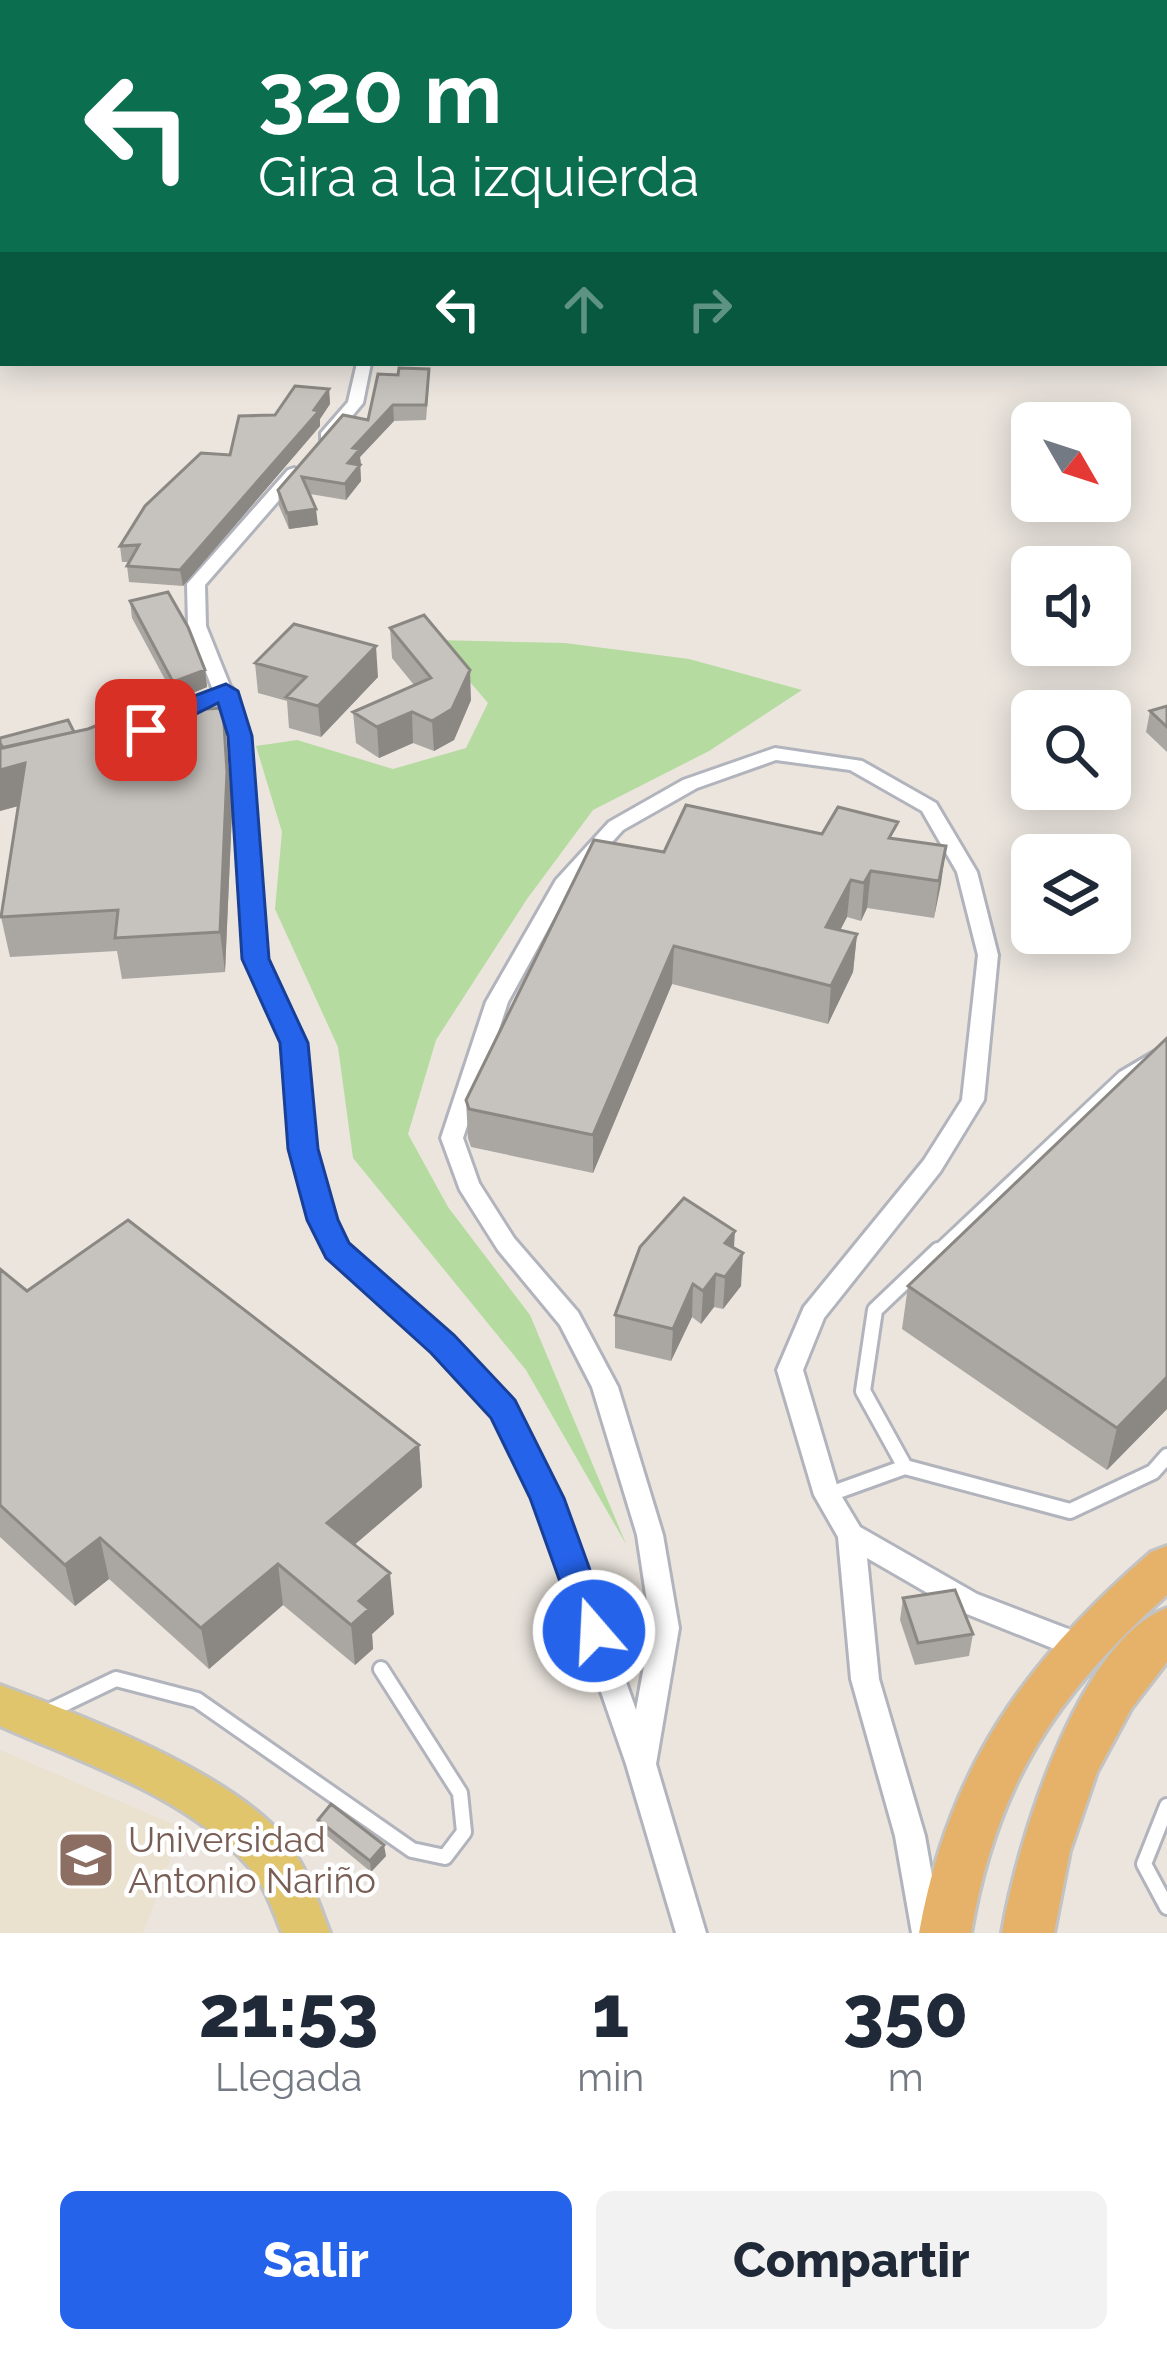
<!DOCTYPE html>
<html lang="es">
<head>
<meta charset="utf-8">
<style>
	:root { --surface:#fff; --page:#f2f2f3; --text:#1f2937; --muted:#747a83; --accent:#2563eb }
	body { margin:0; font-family:Raleway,sans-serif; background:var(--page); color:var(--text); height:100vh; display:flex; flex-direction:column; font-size:45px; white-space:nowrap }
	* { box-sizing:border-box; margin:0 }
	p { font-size:39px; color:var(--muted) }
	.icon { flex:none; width:66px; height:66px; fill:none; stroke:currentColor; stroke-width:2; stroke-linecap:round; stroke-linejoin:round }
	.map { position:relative; height:1933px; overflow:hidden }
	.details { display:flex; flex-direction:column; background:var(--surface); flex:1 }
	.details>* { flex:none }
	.hud { position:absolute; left:0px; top:0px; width:1167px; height:366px; box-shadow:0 6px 30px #0003; background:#0b6e4f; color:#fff; overflow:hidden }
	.needle { width:78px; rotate:129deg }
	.controls { position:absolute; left:1011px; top:402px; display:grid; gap:24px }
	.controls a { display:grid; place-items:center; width:120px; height:120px; border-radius:18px; background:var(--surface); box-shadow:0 6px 30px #0003; font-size:60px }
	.pin { position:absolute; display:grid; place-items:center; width:102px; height:102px; color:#fff; margin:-51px; border-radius:24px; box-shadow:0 6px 18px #0006 }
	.me { position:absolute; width:132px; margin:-66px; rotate:341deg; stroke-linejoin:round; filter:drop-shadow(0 0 9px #0008) }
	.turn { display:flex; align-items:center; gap:42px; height:252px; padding:0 60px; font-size:54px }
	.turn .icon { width:156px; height:156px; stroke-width:2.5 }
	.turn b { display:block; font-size:84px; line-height:102px }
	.lanes { display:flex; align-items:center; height:114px; padding:0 60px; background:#0003; justify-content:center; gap:60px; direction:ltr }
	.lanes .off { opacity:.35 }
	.eta { display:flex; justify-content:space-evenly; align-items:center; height:204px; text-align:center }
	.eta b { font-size:72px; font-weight:800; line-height:84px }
	.button { display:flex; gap:24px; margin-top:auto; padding:24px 60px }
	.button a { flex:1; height:138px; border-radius:18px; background:var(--accent); color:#fff; font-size:48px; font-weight:800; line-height:138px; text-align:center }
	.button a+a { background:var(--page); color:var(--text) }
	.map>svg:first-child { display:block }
</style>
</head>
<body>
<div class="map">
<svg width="1167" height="1933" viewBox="0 0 1167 1933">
	<rect width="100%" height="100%" fill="#ebe5de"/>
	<path fill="#eae1cf" d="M0,1750l182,78 -39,105h-143z"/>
	<path fill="#b5dba0" d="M434,640l131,3 124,16 113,31 -93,61 -116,59 -66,89 -91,141 -28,94 40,73 82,108 96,229 -100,-174 -173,-212 -15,-111 -63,-138 7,-77 -26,-86 41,-6 96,29 73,-21 22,-45z"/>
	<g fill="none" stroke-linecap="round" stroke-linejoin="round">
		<defs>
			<path id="service-far1" d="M935,1253l188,-177 44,-26"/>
			<path id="service" d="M905,1467l-42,-76 12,-81 63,-60
				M830,1494l75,-27 165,44 83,-39 14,-16
				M45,1713l71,-34 81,21 215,150 33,7 19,-25 -4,-39 -79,-124
				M1167,1806l-23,58 23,43"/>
			<path id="minor" d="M1145,0h12l3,3h-12z
				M1164,121h3v8h-3z
				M357,363h14l-8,40 -30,36h-12v-6l27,-31z
				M294,468l6,2v6l-95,109 1,41 24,60 5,5 -2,3 16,42 17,223 39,84 9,106 21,70 11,26 105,92 61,66 48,95 76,212 15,-82 -14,-93 -45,-148 -32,-62 -62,-75 -38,-60 -19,-52 45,-136 70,-122 53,-58 74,-42 92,-32 87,13 74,42 41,69 21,83 -14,145 -44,72 -116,146 -21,52 36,122 21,35 117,67 115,44 4,9 -4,9 -10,3 -10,-3 -115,-46 -90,-52 12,121 46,157 17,97h-30l-17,-97 -44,-157 -13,-142 -24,-42 -37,-125 27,-63 120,-147 38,-60 16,-145 -21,-83 -35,-61 -72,-41 -74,-10 -79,28 -74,42 -52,57 -63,115 -45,136 16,45 35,55 64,74 40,75 45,148 16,93 -23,136 50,169h-30l-50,-169 -92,-266 -40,-81 -61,-66 -104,-95 -18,-37 -19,-70 -9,-106 -37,-84 -15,-223 -14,-34 -54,25 -7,2 -9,-6 66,-33 -25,-64 -1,-42 101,-114z"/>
			<path id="primary" d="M0,1685c81,30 233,88 286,155 21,27 32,62 44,93h-48c-9,-23 -17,-47 -33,-66 -62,-71 -166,-104 -249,-141z"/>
			<path id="trunk" d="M1167,1546v49c-111,99 -171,190 -196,338h-52c30,-166 106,-272 232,-381z
				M1167,1608v54l-36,47 -34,63 -27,79 -16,82h-52c14,-86 75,-292 165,-325z"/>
		</defs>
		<use href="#service-far1" stroke="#b1b4bc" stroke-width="16"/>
		<use href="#service" stroke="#b1b4bc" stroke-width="20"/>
		<use href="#minor" stroke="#b1b4bc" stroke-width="6"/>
		<use href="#primary" stroke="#c3c3c3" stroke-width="6"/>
		<use href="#trunk" stroke="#c3c3c3" stroke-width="6"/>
		<use href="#service-far1" stroke="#fff" stroke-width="10"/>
		<use href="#service" stroke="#fff" stroke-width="14"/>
		<use href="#minor" fill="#fff" fill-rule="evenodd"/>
		<use href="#primary" fill="#e1c56c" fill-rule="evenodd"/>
		<use href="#trunk" fill="#e6b26a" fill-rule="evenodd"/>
	</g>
	<path fill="#aaa7a3" d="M429,384l-3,36 -32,1 -34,36 1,24 -15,19 -36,-6 8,31 -29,4 -10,-23 -1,-16 90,-70z
		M329,389l1,15 -10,15v7l-137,160 -54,-4 -2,-16 2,-4h-7l-2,-16 110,-91 45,-40z
		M130,601l75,69 2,17 -31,13 -44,-82z
		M390,628l81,72 -17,40 -20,11 -21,-8 -34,15 -23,-15 -3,-31 61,-27 -22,-27z
		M255,663l123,14 -57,60 -32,-9 -2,-27 -29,-8z
		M1167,706v46l-21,-20 4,-21z
		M74,732l153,15 5,65 -7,160 -103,7 -5,-28 -107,6 -9,-40 17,-111 -18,5v-73z
		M822,834l74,5 50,7 -12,72 -67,-10 -6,13 -14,-4 -7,13 17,4 -4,38 -25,52 -156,-40 -79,189 -122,-26 -3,-9 -2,-38 198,-248z
		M1167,1038v371l-60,61 -205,-141 6,-43z
		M734,1248l7,38 -18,23 -9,-2 -13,17 -9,-7 -21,44 -56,-13v-33z
		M0,1269l27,22 392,154 3,42 -68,58 40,69 -22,20 1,15 -18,16 -72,-60 -74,64 -100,-90 -34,27 -75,-69z
		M903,1598l70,36 -4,22 -54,9 -15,-45z
		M318,1820l68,36 -15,16 -51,-42z"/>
	<path fill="#8b8884" d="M329,389l1,15 -10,15v7l-137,160 -3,-16 134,-160z
		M393,405l1,16 -34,36 1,7 -12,15 -1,-16 5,-15z
		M360,465l1,16 -15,19 -1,-16z
		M316,509l2,16 -29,4 -2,-16z
		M376,646l2,31 -57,60 -3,-31z
		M205,670l2,17 -31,13 -3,-18z
		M470,670l1,30 -17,40 -20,11 -2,-30z
		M223,708l9,104 -7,160 -5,-40z
		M412,712l1,31 -34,15 -2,-31z
		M25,763l8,39 -33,9v-41z
		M946,846l-5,38 -7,34 5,-37z
		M871,871l-4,37 -6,13 3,-38z
		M851,880l-4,37 -24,47 3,-37z
		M857,934l-4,38 -25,52 3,-38z
		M674,946l-2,38 -79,189v-38z
		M735,1231l-2,32 -8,-20z
		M743,1253l-2,33 -18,23 2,-32z
		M716,1274l-2,33 -13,17 2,-33z
		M693,1284l-1,33 -21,44 2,-32z
		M1167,1377v32l-60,61 10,-42z
		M419,1445l3,42 -90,77 -5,-41z
		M100,1538l9,41 -34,27 -10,-41z
		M278,1564l5,41 -74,64 -8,-41z
		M390,1573l4,41 -22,20 1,15 -18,16 -4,-40 8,-24z
		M384,1845l2,11 -15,16 -1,-11z"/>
	<path fill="#c6c2bd" stroke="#8b8884" stroke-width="3" d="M3,55v22h-3v-20z
		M399,368l30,1 -3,36h-33l-40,43 7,1 -12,14 12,2 -15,19 -43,-7 14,32 -29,4 -9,-23 65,-75 25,5 10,-46 20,1z
		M295,386l34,3 -15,21 5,1 -139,159 -53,-4 12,-21 -19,1 25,-40 56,-53 29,2 9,-39 36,-1z
		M168,592l20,35 17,43 -32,12 -43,-81z
		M424,615l46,55 -18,39 -20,12 -20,-9 -35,15 -24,-15 78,-34 -41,-50z
		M294,624l82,22 -58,60 -32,-9 20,-20 -51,-14z
		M1167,706v21l-17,-16z
		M223,708l4,64 -7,160 -105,6 3,-28 -117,7 24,-154 -25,7v-22l88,-19 37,-15z
		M68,720l6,12 -71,16 -3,-5v-5z
		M686,805l136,29 16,-27 60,15 -9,16 57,8 -7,35 -68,-10 -7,12 -13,-3 -25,47 31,7 -26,52 -157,-40 -81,189 -124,-26 -3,-9 128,-260 70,12z
		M1167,1038v339l-50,51 -209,-142z
		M684,1198l51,33 -10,12 18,10 -18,24 -9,-3 -13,17 -10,-7 -20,45 -58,-14 25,-68z
		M128,1220l291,225 -92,78 63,50 -31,28 10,8 -18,16 -73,-61 -77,64 -101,-90 -35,27 -65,-60v-236l27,22z
		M955,1590l18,44 -55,9 -15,-45z
		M331,1804l53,41 -14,16 -52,-41z"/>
	<path fill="#2563eb" stroke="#184099" stroke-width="3" d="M226,684l12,7 14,45 17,223 39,84 10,106 20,71 11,23 105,92 61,65 49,98 48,133 -5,12 -13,4 -12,-4 -52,-145 -39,-80 -60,-65 -105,-95 -19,-38 -19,-71 -8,-106 -38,-84 -14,-223 -10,-33 -64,32 -8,2 -13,-7 34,-24z"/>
	<defs>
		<symbol id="university-square" viewBox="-11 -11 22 22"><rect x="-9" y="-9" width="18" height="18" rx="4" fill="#8d6e63" stroke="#fff"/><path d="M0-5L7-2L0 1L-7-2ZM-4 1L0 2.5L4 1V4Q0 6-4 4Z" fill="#fff"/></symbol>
	</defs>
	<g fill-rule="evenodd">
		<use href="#university-square" x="53" y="1827" width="66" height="66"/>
	</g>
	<g text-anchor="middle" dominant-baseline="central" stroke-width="9" stroke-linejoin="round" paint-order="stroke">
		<g font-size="36" fill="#785e54" stroke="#fff" text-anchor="start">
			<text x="128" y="1839">Universidad<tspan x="128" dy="41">Antonio Nariño</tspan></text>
		</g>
	</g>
</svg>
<div class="controls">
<a><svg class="needle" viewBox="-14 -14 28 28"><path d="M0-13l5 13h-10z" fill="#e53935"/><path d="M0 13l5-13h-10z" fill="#747a83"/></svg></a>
<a><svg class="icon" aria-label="sound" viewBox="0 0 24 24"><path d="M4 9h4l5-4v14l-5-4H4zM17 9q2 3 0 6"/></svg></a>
<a><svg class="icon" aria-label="search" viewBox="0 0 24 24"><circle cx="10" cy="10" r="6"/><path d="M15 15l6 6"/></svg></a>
<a><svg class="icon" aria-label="layers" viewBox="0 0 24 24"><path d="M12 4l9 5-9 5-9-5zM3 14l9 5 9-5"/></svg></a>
</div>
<div class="pin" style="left:146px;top:730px;background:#d93025"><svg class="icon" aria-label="arrive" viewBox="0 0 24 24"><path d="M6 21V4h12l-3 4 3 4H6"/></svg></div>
<svg class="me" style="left:594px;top:1631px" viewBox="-20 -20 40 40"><circle r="17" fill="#2563eb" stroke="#fff" stroke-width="3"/><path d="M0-11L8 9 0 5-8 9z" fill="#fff"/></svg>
<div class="hud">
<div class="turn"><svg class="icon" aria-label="left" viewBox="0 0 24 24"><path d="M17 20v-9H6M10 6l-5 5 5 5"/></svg><div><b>320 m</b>Gira a la izquierda</div></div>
<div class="lanes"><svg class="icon" aria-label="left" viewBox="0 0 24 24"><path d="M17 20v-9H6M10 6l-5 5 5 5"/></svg><svg class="icon off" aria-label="ahead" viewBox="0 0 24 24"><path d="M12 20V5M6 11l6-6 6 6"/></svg><svg class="icon off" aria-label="right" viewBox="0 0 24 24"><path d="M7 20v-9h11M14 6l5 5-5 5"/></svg></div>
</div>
</div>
<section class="details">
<div class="eta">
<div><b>21:53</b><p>Llegada</p></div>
<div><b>1</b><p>min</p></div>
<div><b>350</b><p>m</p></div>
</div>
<div class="button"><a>Salir</a><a>Compartir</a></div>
</section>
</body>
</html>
